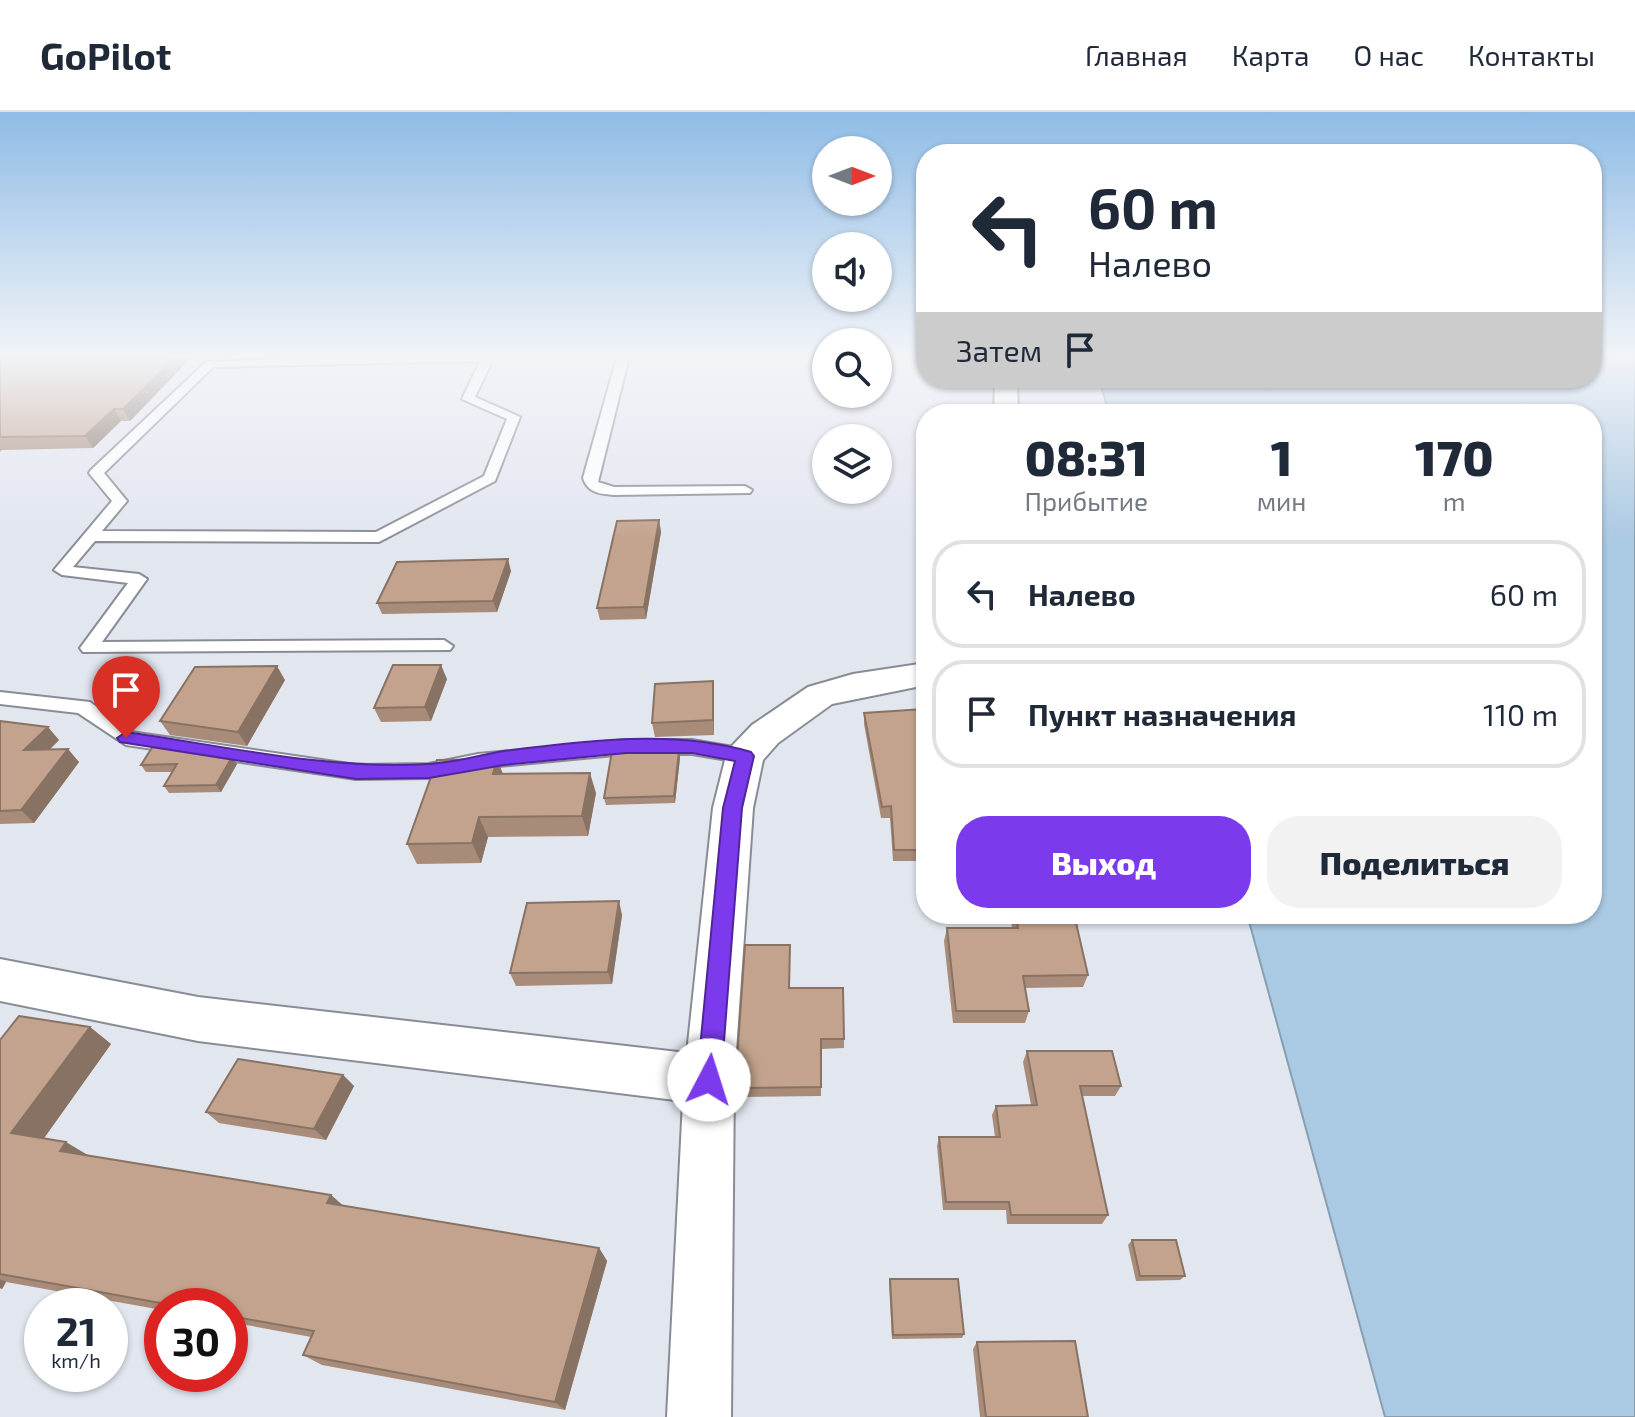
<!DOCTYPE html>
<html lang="ru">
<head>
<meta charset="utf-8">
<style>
	:root { --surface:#fff; --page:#f2f2f3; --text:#1f2937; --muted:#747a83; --line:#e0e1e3; --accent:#7c3aed }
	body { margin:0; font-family:"Exo 2",sans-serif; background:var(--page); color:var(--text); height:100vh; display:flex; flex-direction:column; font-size:30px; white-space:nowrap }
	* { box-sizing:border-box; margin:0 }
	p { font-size:26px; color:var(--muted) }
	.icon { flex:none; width:44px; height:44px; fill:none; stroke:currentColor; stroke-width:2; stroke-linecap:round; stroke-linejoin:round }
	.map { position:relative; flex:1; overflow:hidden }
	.drawer { position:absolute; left:916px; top:292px; width:686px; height:520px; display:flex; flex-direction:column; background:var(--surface); border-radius:32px; box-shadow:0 2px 6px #0004 }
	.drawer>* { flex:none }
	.hud { position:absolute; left:916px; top:32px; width:686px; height:244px; border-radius:32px; box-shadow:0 2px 6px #0004; background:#fff; color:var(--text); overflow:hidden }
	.needle { width:52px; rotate:90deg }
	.controls { position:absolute; left:812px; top:24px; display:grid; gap:16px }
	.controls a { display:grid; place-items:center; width:80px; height:80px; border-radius:50%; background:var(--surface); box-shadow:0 2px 6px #0004; font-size:40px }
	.speed { position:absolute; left:24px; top:1176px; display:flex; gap:16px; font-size:40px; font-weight:700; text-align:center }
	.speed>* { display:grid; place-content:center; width:104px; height:104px; border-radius:50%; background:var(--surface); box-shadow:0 2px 6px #0004; line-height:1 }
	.speed small { font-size:20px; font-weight:400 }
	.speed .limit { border:12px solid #d22; background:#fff; color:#111 }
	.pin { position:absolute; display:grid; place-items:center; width:68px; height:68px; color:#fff; margin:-82px -34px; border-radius:50% 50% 50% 0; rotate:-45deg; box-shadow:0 0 8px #0007 }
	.pin .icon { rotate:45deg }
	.me { position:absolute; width:88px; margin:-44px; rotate:5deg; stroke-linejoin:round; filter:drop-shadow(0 0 6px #0008) }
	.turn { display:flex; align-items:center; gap:28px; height:168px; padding:0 40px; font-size:36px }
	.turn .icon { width:104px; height:104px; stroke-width:2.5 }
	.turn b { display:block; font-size:56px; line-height:68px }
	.then { display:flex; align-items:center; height:76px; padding:0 40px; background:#0003; gap:16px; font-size:30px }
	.eta { display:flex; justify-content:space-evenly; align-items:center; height:136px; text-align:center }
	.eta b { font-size:48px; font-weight:800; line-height:56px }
	.button { display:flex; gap:16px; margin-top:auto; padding:16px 40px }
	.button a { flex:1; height:92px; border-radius:32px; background:var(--accent); color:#fff; font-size:32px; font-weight:800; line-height:92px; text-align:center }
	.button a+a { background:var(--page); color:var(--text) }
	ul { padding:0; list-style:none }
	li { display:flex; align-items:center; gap:24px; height:108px; margin:0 16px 12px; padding:0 24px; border:4px solid var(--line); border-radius:32px }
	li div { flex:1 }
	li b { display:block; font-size:30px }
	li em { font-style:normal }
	header { display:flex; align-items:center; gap:48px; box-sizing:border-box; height:112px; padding:0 40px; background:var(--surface); border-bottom:2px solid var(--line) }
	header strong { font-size:38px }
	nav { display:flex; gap:44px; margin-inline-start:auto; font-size:28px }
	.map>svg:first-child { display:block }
</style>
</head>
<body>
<header>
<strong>GoPilot</strong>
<nav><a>Главная</a><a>Карта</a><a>О нас</a><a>Контакты</a></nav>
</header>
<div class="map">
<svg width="1635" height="1305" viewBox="0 0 1635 1305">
	<rect width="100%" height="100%" fill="#e2e6ef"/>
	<path fill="#aac9e2" stroke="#889fb1" stroke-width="2" d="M1592,245h43v1060h-250l-138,-503h345v-500h-483l-10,-36h493z"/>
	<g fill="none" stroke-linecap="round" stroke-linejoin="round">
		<defs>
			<path id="lane" d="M332,245h162l-19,40 45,20 -25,64 -116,61 -284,-1 -22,26 66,7 8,5 -45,63 342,-2 9,6 -3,4 -367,2 -3,-4 3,-4 45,-61 -66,-8 -8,-5 58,-69 -23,-28 2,-3 115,-108zM480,249l-18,38 45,20 -23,57 -108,56 -274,-1 25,-30 -23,-28 109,-106z
				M617,245h12l-31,125 16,5 131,-1 7,4 -2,3 -136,2c-14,-1 -26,-2 -31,-17z
				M0,580l90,10 41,30 225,33 73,-1 49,-10 148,-14h66l53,9 7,2 3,5 -3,5 -7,2 -53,-9h-66l-148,14 -49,10 -73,1 -230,-34 -48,-32 -78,-9z"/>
			<path id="street" d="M995,266h22l1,36h-24z
				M926,551v22l-94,19 -54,39 -15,17 -10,48 -19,272 -3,337h-64l16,-316 -485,-60 -198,-40v-42l198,38 489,56 26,-245 13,-52 6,-10 20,-21 56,-38 45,-13z"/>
		</defs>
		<use href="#lane" stroke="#898c95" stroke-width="4"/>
		<use href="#street" stroke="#898c95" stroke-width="4"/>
		<use href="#lane" fill="#fff" fill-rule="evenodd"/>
		<use href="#street" fill="#fff" fill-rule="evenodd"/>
	</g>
	<path fill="#a88c79" d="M0,245h192l-62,64h-9l-28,27 -91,2 -2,2z
		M659,408l2,12 -15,87 -46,1 -3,-12z
		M511,459l-14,41 -115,2 -5,-11z
		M447,567l-16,42 -50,1 -7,-14z
		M285,568l-38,66 -77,-11 -10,-14z
		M713,569l1,14v40l-59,2 -3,-14z
		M864,601l62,1v151h-4l-1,-4h-28l-3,-43h-9l-17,-94z
		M0,609l59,19 -9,9 29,13 -45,61 -34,1z
		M679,639l1,7 -5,45 -69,2 -2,-7z
		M232,645l5,7 -16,28 -52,1 -5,-7 8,-14h-26l-5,-7z
		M497,647l6,15 93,19 -8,43 -100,1 -7,26 -64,1 -10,-20z
		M1010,802h72l-3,9h-3l12,52 -5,12 -58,1 4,23 -4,12h-72l-9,-82 3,-13h65z
		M622,803l-10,69 -96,2 -6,-13z
		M790,843v33l54,51v9l-23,1v47l-84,1 -2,-9z
		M90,915l21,17 -67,94 46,18 241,39 12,11 256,42 8,13 -42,149 -243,-45 -19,-10 8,-18 -81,-15v-16h-68v4l-156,-28 -4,7 -2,-1v-248z
		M1027,939l94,35 -6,10h-33l26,119 -6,9h-95l-1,-14h-63l-6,-64 2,-9h56l-3,-22 4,-9 35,-1 -8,-43z
		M343,963l11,11 -28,54 -107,-17 -13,-11z
		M1132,1128l53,36 -5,4 -44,1 -8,-36z
		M890,1167l74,55 -2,4 -70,1 -3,-55z
		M977,1230l111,75h-108l-7,-68z"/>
	<path fill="#887263" d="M175,245h17l-62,64 -7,-12z
		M114,297l7,12 -28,27 -8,-12z
		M659,408l2,12 -15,87 -2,-12z
		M508,447l3,12 -14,41 -4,-11z
		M441,553l6,14 -16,42 -6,-14z
		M277,554l8,14 -38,66 -9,-14z
		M713,569l1,14v40l-1,-15z
		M48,615l11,13 -23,23 -12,-13z
		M68,637l11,13 -45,61 -13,-13z
		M679,639l1,7 -5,45 -1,-7z
		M232,645l5,7 -16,28 -5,-7z
		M497,647l8,21 -12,-6z
		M590,661l6,20 -8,43 -6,-20z
		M479,705l9,20 -7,26 -9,-20z
		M619,789l3,14 -10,69 -4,-12z
		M90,915l21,17 -74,104 -26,-15z
		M343,963l11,11 -28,54 -12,-11z
		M66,1030l25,15 -31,-6z
		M331,1083l16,14 -20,-6z
		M599,1136l8,13 -42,149 -10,-8z
		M0,1167l6,3 -4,7 -2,-1z"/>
	<path fill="#c3a38d" stroke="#887263" stroke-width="2" d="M0,245h175l-52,52h-9l-29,27 -85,1z
		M659,408l-15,87 -47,1 20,-87z
		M508,447l-15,42 -116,2 20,-41z
		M393,553h48l-16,42 -51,1z
		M277,554l-39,66 -78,-11 35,-54z
		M713,569v39l-61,3 3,-39z
		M924,597l2,5v140h-3v-4h-29l-3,-44 -9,1 -18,-94z
		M0,609l48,6 -24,23 44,-1 -47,61 -21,1z
		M153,634l79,11 -16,28 -52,1 13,-22 -36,1z
		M612,639h67l-5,45 -70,2z
		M497,647l-4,15 97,-1 -8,43 -103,1 -7,26 -65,1 30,-84z
		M619,789l-11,71 -98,1 17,-70z
		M1015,802h59l14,61 -65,1 6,35h-73l-9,-83h71z
		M745,833h45l-1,43h54l1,51h-23v48l-86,1z
		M19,904l71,11 -79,106 55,9 -6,9 271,44 -4,8 272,45 -44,154 -252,-47 11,-24 -84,-15v-10h-53l-177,-32v-234z
		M1027,939h85l9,35h-41l28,129h-97l-2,-13h-63l-7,-65h61l-4,-31 41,-1z
		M238,947l105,16 -29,54 -108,-17z
		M1132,1128h44l9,36h-45z
		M890,1167h68l6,55 -71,1z
		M1075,1229l13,76h-102l-9,-75z"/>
	<linearGradient id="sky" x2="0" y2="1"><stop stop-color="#8fbce6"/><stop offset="0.57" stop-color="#f2f4f8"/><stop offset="1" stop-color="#f2f4f8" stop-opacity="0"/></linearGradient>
	<rect width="1635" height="428" fill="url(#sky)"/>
	<path fill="#7c3aed" stroke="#51269a" stroke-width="2" d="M126,620c99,14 201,38 301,32 26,-1 52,-9 77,-13 79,-10 170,-22 247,1l3,4 -12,52 -21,272 -3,8 -9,3 -9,-3 -3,-8 26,-272 12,-47 -43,-8h-66l-122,12 -75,13 -73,1 -236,-37 -3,-4z"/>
</svg>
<div class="controls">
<a><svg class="needle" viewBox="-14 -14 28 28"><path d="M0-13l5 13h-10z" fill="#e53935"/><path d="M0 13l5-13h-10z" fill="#747a83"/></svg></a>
<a><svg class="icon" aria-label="sound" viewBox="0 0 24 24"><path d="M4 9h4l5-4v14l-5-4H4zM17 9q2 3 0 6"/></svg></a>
<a><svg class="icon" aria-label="search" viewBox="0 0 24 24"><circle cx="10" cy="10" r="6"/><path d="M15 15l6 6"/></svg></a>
<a><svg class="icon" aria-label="layers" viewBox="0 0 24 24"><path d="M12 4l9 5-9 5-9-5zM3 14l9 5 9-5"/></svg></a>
</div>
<div class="speed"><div>21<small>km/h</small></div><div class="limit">30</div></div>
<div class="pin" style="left:126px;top:626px;background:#d93025"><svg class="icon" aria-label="arrive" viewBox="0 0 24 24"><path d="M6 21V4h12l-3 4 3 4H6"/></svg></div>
<svg class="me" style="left:709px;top:968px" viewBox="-20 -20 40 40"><circle r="19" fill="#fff"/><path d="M0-13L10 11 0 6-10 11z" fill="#7c3aed"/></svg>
<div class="hud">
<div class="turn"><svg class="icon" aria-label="left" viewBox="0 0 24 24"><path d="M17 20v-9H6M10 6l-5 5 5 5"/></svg><div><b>60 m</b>Налево</div></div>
<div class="then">Затем<svg class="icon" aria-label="arrive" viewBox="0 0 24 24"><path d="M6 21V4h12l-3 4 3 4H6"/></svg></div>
</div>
<section class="drawer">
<div class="eta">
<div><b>08:31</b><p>Прибытие</p></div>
<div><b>1</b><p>мин</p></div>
<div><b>170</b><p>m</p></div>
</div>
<ul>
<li><svg class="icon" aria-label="left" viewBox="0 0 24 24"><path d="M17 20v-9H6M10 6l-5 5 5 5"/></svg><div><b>Налево</b></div><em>60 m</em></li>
<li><svg class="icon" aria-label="arrive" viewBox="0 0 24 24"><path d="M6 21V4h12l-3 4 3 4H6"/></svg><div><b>Пункт назначения</b></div><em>110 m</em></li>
</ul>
<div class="button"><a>Выход</a><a>Поделиться</a></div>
</section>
</div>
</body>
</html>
